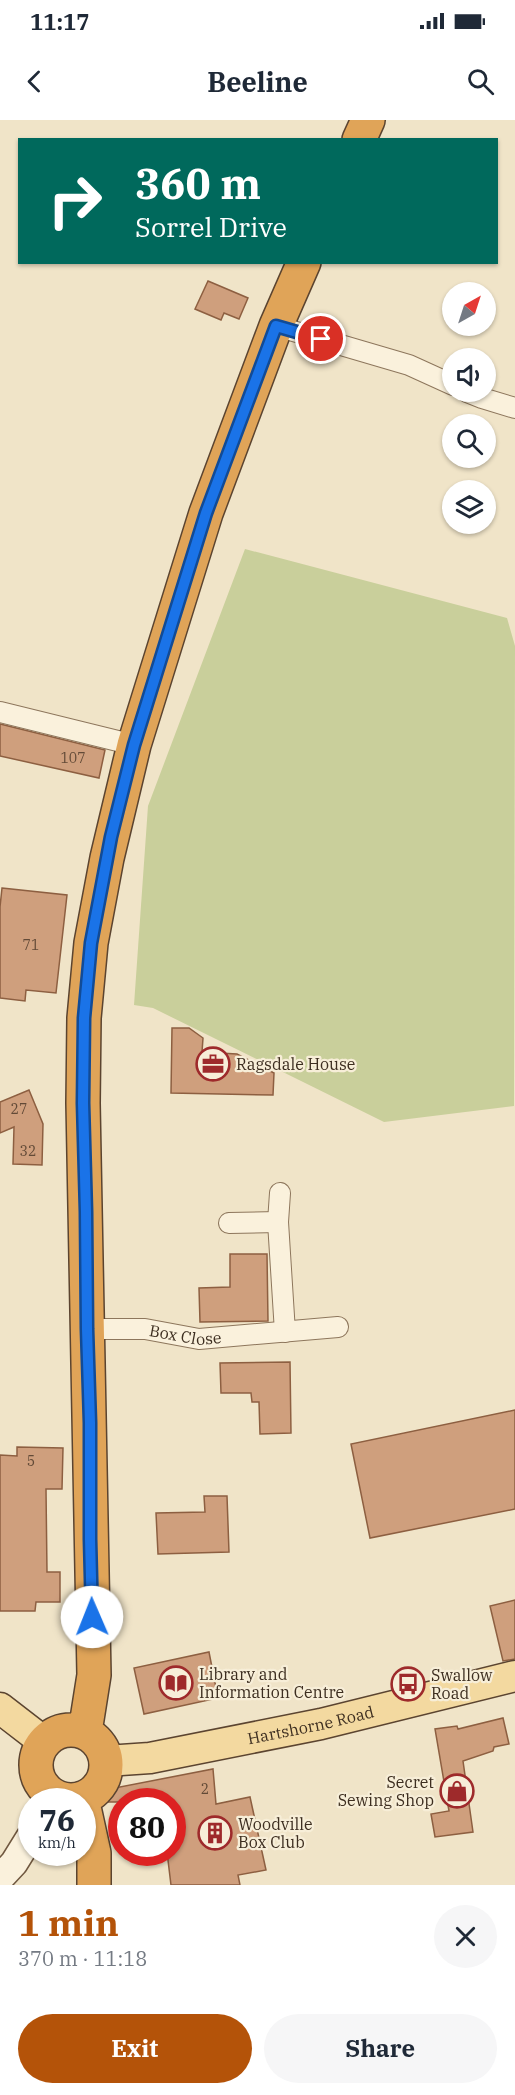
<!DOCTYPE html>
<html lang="en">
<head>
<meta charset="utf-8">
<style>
	:root { --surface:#fff; --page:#f6f6f7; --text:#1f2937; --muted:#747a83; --accent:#b45309 }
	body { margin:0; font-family:"IBM Plex Serif",serif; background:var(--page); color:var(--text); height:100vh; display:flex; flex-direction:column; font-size:22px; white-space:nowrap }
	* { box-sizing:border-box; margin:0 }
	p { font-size:20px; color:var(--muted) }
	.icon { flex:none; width:33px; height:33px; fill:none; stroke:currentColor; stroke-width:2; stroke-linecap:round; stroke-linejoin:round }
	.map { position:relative; height:1765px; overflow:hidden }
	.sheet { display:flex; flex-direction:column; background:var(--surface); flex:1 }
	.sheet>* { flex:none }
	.guide { position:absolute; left:18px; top:18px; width:480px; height:126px; border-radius:0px; box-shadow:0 2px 4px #0004; background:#00695c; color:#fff; overflow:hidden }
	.needle { width:39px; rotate:39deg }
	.controls { position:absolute; left:442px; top:162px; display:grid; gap:12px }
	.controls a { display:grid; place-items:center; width:54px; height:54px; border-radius:50%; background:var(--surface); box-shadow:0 2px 4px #0004; font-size:30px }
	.speed { position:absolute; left:18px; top:1668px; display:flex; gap:12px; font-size:30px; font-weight:700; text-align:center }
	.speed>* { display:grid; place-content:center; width:78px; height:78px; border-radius:50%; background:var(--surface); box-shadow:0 2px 4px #0004; line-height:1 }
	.speed small { font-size:15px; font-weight:400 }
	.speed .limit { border:9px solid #d22; background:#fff; color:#111 }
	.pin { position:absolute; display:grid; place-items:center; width:51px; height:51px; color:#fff; margin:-26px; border:3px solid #fff; border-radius:50%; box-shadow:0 2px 6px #0007 }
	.me { position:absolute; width:66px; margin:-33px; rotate:359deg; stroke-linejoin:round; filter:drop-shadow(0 0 4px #0008) }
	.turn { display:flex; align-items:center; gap:21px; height:126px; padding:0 18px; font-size:27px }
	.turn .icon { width:78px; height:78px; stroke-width:2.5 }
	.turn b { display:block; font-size:42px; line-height:51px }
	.round { display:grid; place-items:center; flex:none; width:63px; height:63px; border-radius:32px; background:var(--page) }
	.summary { display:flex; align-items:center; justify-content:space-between; height:102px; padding:0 18px }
	h1 { font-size:36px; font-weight:700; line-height:45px; color:var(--accent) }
	.button { display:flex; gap:12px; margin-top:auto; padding:12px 18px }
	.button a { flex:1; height:69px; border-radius:36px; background:var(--accent); color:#fff; font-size:24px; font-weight:700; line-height:69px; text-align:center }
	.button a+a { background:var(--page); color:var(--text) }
	.status { display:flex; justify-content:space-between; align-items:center; height:42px; padding:0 30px; background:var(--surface); direction:ltr }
	.status svg { height:16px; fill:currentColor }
	header { display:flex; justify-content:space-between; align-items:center; height:78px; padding:0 18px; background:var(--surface); font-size:27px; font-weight:700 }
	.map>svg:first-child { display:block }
</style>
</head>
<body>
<div class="status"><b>11:17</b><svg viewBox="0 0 49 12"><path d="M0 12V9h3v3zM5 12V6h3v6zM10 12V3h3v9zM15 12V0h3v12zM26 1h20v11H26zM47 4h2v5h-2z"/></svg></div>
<header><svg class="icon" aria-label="back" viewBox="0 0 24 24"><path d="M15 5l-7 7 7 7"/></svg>Beeline<svg class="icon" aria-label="search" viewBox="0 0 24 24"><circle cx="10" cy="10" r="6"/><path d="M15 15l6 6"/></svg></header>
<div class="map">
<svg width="515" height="1765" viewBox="0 0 515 1765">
	<rect width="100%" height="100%" fill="#f0e4c8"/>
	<path fill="#c9cf9b" d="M245,429l262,69 8,28 -1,460 -130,16 -231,-114 -19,-3 14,-199z"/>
	<path fill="#cf9f7d" stroke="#8d5f41" stroke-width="1.5" d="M208,161l40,17 -9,21 -15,-6 -3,7 -26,-11z
		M0,604l105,26 -6,28 -99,-22z
		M2,768l65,7 -11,98 -30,-3 -1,11 -25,-3v-91z
		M172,908h17l14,10 -1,14 35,2 37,19 -1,22 -102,-2z
		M29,970l14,34 -1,41 -29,-1 1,-37 -14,6v-31z
		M230,1134h37l1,67 -68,1 -1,-34 31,-1z
		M290,1242l1,71 -31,1 -1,-32h-7l-1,-9h-30l-1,-30z
		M515,1290v99l-145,29 -19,-94z
		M17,1327l46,1 -1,41h-16l1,83h13v30h-24l-1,9h-35v-156l17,1z
		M204,1376h23l2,56 -71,2 -2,-41 49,-1z
		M515,1480v59l-12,2 -13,-55z
		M209,1532l9,46 -74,16 -10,-46z
		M503,1598l6,26 -15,3 -1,4 -30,10 10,71 -38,5 -4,-23 18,-3 -14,-82 22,-3 1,3z
		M213,1649l3,35 34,-7 16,73 -28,5 2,10h-69l-4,-33h5v-50h-70l-3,-11z"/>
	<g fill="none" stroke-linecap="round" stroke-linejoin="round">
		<defs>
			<g id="street">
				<path d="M276,206l133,39 44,20"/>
				<path d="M467,272l15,6 33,10"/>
				<path d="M0,592l134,33"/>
				<path d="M280,1073l-2,29 7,110"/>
				<path d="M229,1103l49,-1"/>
				<path id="s1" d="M87,1209h58l54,10 139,-12"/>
			</g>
			<path id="secondary" d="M51,1682l3,-6
				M0,1758l14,-15 18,-29"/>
			<g id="primary">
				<path d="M0,1588l44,34"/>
				<path id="s2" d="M106,1641l44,-3 171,-34 194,-48"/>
			</g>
			<path id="highway" d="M359,20l9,-20
				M36 1645a35 35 0 1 1 70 0a35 35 0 1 1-70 0Z
				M85,1612l9,-57 -11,-572 1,-85 7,-75 16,-85 27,-113 72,-232 70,-187 28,-64
				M82,1678l12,55v32"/>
		</defs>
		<use href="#street" stroke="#8d765c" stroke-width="22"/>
		<use href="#secondary" stroke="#6f573f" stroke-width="30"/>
		<use href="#primary" stroke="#5b4430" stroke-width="33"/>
		<use href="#highway" stroke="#5b4430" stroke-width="36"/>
		<use href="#street" stroke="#faf1dc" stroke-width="20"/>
		<use href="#secondary" stroke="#faf1dc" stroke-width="27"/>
		<use href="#primary" stroke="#f3d9a0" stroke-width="30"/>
		<use href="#highway" stroke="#e0a458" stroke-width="33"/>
	</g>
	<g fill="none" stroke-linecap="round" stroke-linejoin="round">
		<defs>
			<path id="route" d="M92,1497l-2,-78v-116l-3,-94 -1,-117 -3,-109 1,-85 7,-75 20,-106 23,-92 72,-232 70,-187 45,13"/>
		</defs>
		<use href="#route" stroke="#114b97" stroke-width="15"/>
		<use href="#route" stroke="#1a73e8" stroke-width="10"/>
	</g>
	<defs>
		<symbol id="office-ring" viewBox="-11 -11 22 22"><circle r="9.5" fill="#f7eed8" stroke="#9e2a2b" stroke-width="1.5"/><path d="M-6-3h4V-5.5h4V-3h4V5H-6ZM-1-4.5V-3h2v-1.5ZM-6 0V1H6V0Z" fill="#9e2a2b"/></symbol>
		<symbol id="library-ring" viewBox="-11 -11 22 22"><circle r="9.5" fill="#f7eed8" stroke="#9e2a2b" stroke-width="1.5"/><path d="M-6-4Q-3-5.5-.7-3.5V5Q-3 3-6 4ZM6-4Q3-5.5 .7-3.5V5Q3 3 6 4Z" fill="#9e2a2b"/></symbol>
		<symbol id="bus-ring" viewBox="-11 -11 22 22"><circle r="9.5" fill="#f7eed8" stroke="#9e2a2b" stroke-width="1.5"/><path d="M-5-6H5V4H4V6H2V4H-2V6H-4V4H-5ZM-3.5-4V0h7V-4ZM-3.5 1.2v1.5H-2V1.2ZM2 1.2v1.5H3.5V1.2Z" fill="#9e2a2b"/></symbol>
		<symbol id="shop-ring" viewBox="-11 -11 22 22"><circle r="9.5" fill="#f7eed8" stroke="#9e2a2b" stroke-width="1.5"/><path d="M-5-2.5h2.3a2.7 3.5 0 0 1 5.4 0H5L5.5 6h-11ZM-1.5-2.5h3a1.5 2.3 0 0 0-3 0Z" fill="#9e2a2b"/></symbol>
		<symbol id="building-ring" viewBox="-11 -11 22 22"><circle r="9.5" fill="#f7eed8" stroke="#9e2a2b" stroke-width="1.5"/><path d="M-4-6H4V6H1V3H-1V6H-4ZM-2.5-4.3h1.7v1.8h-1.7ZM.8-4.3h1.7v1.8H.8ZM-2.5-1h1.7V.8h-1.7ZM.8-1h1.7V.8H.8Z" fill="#9e2a2b"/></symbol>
	</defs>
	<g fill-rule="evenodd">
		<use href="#office-ring" x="194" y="925" width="38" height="38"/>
		<use href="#library-ring" x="157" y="1544" width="38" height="38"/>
		<use href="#bus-ring" x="389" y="1545" width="38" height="38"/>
		<use href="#shop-ring" x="438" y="1652" width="38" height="38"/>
		<use href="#building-ring" x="196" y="1694" width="38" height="38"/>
	</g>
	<g text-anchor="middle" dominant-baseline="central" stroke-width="4.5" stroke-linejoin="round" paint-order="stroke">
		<g font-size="14" fill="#624a37">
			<text x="73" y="638">107</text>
			<text x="31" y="825">71</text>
			<text x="19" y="989">27</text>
			<text x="28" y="1031">32</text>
			<text x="31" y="1341">5</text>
			<text x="205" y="1669">2</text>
		</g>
		<g font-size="16" fill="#3d2e20" stroke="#f7eed8" text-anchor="start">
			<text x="236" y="944">Ragsdale House</text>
			<text x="199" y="1554">Library and<tspan x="199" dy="18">Information Centre</tspan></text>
			<text x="431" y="1555">Swallow<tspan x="431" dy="18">Road</tspan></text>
			<text x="434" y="1662" text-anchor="end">Secret<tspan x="434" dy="18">Sewing Shop</tspan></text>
			<text x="238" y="1704">Woodville<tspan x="238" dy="18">Box Club</tspan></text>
		</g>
		<g font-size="16" fill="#3d2e20" stroke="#f7eed8">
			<text stroke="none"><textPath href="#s1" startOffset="99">Box Close</textPath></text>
			<text stroke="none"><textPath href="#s2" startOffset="208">Hartshorne Road</textPath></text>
		</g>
	</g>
</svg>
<div class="controls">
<a><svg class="needle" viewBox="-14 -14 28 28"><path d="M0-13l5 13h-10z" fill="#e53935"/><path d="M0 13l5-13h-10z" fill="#747a83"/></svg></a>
<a><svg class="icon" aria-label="sound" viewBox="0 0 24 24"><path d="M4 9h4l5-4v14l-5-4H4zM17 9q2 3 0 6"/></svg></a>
<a><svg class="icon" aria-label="search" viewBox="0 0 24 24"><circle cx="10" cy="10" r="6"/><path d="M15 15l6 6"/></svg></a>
<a><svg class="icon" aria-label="layers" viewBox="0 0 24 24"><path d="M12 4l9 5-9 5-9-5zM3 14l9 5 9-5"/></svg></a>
</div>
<div class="speed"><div>76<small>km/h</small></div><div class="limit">80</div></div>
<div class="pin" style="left:321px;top:219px;background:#d93025"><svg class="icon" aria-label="arrive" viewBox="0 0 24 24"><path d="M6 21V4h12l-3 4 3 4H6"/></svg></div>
<svg class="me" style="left:92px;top:1497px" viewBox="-20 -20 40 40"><circle r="19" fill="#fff"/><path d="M0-13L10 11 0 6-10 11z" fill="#1a73e8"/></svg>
<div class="guide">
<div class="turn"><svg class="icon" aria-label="right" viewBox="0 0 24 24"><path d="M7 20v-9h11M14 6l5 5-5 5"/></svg><div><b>360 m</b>Sorrel Drive</div></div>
</div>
</div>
<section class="sheet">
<div class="summary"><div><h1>1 min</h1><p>370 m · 11:18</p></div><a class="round"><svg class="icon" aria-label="close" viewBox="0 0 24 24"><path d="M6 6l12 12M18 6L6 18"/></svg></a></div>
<div class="button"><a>Exit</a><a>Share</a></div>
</section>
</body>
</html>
